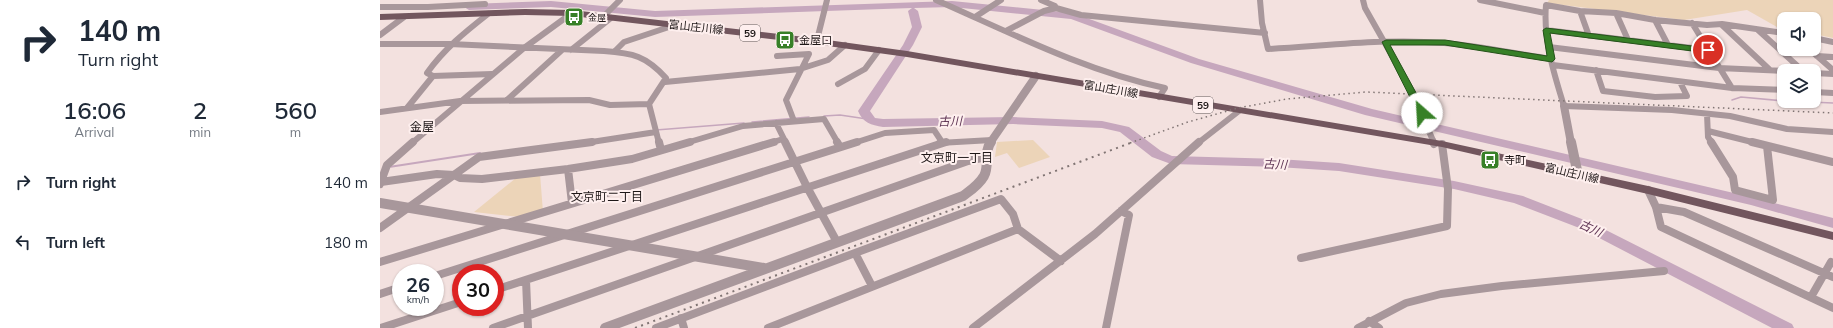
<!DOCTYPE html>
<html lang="en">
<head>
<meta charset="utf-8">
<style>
	:root { --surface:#fff; --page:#f2f2f3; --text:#1f2937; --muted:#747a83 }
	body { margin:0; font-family:Mulish,"Noto Sans JP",sans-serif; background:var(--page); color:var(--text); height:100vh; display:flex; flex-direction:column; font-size:15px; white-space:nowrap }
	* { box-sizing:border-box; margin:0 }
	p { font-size:13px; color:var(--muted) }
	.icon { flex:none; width:22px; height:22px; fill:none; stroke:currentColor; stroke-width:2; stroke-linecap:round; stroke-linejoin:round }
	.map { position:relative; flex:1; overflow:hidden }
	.details { display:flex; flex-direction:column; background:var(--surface); width:380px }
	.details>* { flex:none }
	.top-card { background:#fff; color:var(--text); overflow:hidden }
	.buttons { position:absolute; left:1397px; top:12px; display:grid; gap:8px }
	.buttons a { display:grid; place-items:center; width:44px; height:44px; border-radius:8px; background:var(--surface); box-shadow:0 1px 3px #0004; font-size:20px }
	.speed { position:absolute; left:12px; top:264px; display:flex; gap:8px; font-size:20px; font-weight:700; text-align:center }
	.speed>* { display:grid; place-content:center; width:52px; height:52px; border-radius:50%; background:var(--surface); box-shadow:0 1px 3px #0004; line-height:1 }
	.speed small { font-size:10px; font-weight:400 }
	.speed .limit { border:6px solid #d22; background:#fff; color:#111 }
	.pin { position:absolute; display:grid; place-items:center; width:34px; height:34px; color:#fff; margin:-17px; border:2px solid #fff; border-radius:50%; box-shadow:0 1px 4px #0007 }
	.me { position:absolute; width:44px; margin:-22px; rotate:334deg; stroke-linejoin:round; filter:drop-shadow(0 0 3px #0008) }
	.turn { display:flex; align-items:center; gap:14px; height:84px; padding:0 12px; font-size:18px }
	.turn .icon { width:52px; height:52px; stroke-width:2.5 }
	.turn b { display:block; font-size:28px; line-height:34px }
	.eta { display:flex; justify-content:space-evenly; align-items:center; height:68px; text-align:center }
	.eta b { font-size:24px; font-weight:600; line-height:28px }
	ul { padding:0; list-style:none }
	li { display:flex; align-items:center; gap:12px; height:60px; padding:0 12px }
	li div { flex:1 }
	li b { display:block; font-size:15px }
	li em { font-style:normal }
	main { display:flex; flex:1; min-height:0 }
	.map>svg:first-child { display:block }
</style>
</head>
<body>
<main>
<section class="details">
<div class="top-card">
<div class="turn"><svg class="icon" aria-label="right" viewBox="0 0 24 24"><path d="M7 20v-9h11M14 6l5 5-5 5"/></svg><div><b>140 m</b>Turn right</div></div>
</div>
<div class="eta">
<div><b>16:06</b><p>Arrival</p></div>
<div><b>2</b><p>min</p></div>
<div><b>560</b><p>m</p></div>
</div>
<ul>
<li><svg class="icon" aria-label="right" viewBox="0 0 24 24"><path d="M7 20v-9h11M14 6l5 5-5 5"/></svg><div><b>Turn right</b></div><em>140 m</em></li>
<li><svg class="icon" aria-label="left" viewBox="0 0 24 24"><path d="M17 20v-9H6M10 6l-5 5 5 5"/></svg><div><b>Turn left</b></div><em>180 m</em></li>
</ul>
</section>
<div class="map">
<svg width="1453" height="328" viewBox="0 0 1453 328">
	<rect width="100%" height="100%" fill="#f3e1df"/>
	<path fill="#ecd4b8" d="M1169,0h284v38l-19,-4v-15h-30v9l-7,-1 -30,-17 -63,10 -137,-17z
		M653,140l17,17 -31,11 -12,-15 -12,4 2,-15z
		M160,174l3,38 -23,5 -46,-5 42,-34z"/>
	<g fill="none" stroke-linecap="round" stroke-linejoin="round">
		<path stroke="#c6a7bd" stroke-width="1.5" d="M1352,100l9,-3 43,4
			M1407,101l46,2
			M444,116l16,-1 27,4
			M372,122l57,-5
			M276,130l88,-7"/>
		<path stroke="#c6a7bd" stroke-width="2" d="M9,167l91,-14"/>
		<path fill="#c6a7bd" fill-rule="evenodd" d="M171,1l104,10 297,-10 121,12 126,46 173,50 379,88 82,21v10l-82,-23 -386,-90 -174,-52 -120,-44 -119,-12 -38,1 4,3 4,16 -9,18 -43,66 5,7 8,1 130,-2 89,4 27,6 32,24 11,5 106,3 61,4 115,18 69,15 69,27 200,101 2,4h-22l-190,-99 -68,-26 -60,-14 -115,-18 -61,-4 -107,-3 -19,-7 -32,-25 -18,-4 -89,-4 -130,3c-12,-2 -20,-4 -25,-16l45,-66 9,-18 -4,-16 4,-3 -257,9 -104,-10 -82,3 -5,-3 5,-3z"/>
		<path stroke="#a8979b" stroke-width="6" d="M556,0c75,33 149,71 229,88l-6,9
			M661,0l14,6 1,2 25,7 184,18
			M880,0l2,23 6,26c58,-3 117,-11 176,-6 36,3 72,11 108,16
			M983,0l2,8 47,83 22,52
			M1100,0l65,13
			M0,7h48l57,-3
			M1200,11l9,25
			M1236,13l12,27
			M223,17l17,-17
			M595,17l26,-17
			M1275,20l13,25
			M1312,23l40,65
			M1342,25l48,45
			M1166,30l162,20
			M1378,30l45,41
			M626,31l38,-20 12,-3
			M1404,33l-62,-9 -15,1 -52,-5 -39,-7 -36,-2 -34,-6c-3,34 8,69 18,101l108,4 58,6 57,13 46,3
			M0,35l24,-18
			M1434,38l19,4
			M433,41l5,-5 9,-36
			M0,44h70l154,7c29,2 42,5 62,27l-17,26 10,39
			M1169,47l170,21 65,3
			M1429,49l24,21
			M191,50l40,-32
			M235,51l9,-9 51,-17
			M397,56l32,-2 -23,46 8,21
			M1437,56l16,1
			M1173,65l179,23 52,2
			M1216,70l7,21 52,6 32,-1 -7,-14
			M1434,73l19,1
			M53,76l59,-2
			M285,82l135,-13 28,-9 17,-15
			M458,84l27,-15 14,-19
			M1434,92l19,1
			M127,100l55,-50
			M27,108l26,-32 -6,-3c17,-24 38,-41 61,-59
			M0,112l80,-11 129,-1 21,5 39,-1
			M1327,114l1,23 4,6
			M396,123l10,20
			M1328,131l48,12
			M32,143l112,-95 48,-35
			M205,143l71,-11
			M306,143l57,-17 81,-7 14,24
			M390,143l13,-4
			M474,143l31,-10 49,-3 8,12
			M559,143l53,-3
			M818,143l41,-32"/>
		<path stroke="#a8979b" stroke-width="8" d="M279,142l2,8
			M405,142l22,45 30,55
			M457,142l3,5
			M1053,142l1,2
			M1331,142l22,35 2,13 38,10 -6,-54
			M1372,142l81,20
			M188,169l4,34
			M1,182l56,-8 17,1 6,3 22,1 86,-10 64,-10 58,-17
			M0,184l7,-19 26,-23
			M1268,190l8,17 5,20 172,81
			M1276,207l28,5 149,65
			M0,228l99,-71 113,-15
			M921,258l146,-32 1,-37 -6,-45
			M0,262l394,-120
			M55,276l422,-134
			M146,280l2,48
			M492,286l-17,-33 146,-54 12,15 5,15 43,32
			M115,290l451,-148
			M0,294l21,-7
			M1431,297l20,-35 2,1
			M301,318l3,10
			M989,321l10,7
			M1,328l80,-26
			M113,328l475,-167 18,-4
			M276,328l199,-75
			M388,328l250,-99
			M593,328l122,-94 104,-92
			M726,328l23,-113 -8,-4
			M978,328l48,-25 35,-9 61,-8 162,-15"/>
		<path stroke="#a8979b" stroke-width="8" d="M1184,106l7,37
			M610,143l46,-67"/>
		<path stroke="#a8979b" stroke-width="10" d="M1191,142l7,33
			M0,203l384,65
			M225,328l358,-132c8,-6 16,-11 21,-20 6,-10 -1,-24 7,-34"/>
		<path fill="#72565e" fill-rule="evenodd" d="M145,9l47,1 241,28 94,13 535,90 206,45 185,46v8l-185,-46 -206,-47 -535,-90 -94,-13 -241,-28 -47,-1 -145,5v-6z"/>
		<path stroke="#807473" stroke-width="1.5" stroke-dasharray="1.5 3.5" stroke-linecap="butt" d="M750,143l58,-21 50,-14 49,-9 79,-7 467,21"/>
		<path stroke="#807473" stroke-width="2" stroke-dasharray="2 4.5" stroke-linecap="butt" d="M255,328l498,-186"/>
	</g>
	<path fill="#378027" stroke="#245319" d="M1166,28l162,20 4,2 -4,3 -158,-20 5,26 -3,3 -107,-17h-55l37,68 -5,3 -4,-3 -36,-71 4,-2h59l102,16 -4,-26z"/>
	<defs>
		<symbol id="bus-square" viewBox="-11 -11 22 22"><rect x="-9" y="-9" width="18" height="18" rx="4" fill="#378027" stroke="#feefee"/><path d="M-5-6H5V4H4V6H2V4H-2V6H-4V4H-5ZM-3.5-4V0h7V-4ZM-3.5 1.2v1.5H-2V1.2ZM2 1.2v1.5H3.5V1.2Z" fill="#fff"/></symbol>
	</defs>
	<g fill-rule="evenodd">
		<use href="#bus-square" x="183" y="6" width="22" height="22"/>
		<use href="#bus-square" x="394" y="29" width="22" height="22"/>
		<use href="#bus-square" x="1099" y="149" width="22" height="22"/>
	</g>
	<g text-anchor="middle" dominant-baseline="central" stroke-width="4" stroke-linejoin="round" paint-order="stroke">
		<g font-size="9" fill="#1e1717" stroke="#feefee" text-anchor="start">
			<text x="208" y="17">金屋</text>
		</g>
		<g fill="#feefee" stroke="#615858" stroke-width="1">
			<rect x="360" y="25" width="20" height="16" rx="3"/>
			<rect x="813" y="97" width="20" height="16" rx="3"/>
		</g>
		<g font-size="10" font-weight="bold" fill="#1e1717">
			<text x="370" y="33">59</text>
			<text x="823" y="105">59</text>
		</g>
		<g font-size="11" fill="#1e1717" stroke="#feefee">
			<text transform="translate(316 27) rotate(6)">富山庄川線</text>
			<text transform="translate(731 89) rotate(10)">富山庄川線</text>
			<text transform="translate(1192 173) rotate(13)">富山庄川線</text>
		</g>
		<g font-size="11" fill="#1e1717" stroke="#feefee" text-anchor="start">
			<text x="419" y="40">金屋口</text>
			<text x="1124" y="160">寺町</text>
		</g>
		<g font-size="12" font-style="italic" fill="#5e3454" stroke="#feefee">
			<text transform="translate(570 121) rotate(-1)">古川</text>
			<text transform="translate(895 164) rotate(3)">古川</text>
			<text transform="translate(1211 228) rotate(25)">古川</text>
		</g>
		<g font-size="12" fill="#1e1717" stroke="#feefee">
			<text x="42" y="126">金屋</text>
			<text x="577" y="157">文京町一丁目</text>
			<text x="227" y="196">文京町二丁目</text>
		</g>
	</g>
</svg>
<div class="buttons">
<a><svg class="icon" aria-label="sound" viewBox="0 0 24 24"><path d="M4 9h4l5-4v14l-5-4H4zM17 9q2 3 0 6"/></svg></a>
<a><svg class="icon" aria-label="layers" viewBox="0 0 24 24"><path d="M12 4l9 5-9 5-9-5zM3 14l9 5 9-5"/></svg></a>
</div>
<div class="speed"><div>26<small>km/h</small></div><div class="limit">30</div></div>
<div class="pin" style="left:1328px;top:50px;background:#d93025"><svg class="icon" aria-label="arrive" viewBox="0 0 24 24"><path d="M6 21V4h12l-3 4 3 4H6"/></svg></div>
<svg class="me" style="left:1042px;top:113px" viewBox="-20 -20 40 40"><circle r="19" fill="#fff"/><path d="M0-13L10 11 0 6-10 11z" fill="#378027"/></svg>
</div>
</main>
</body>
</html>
